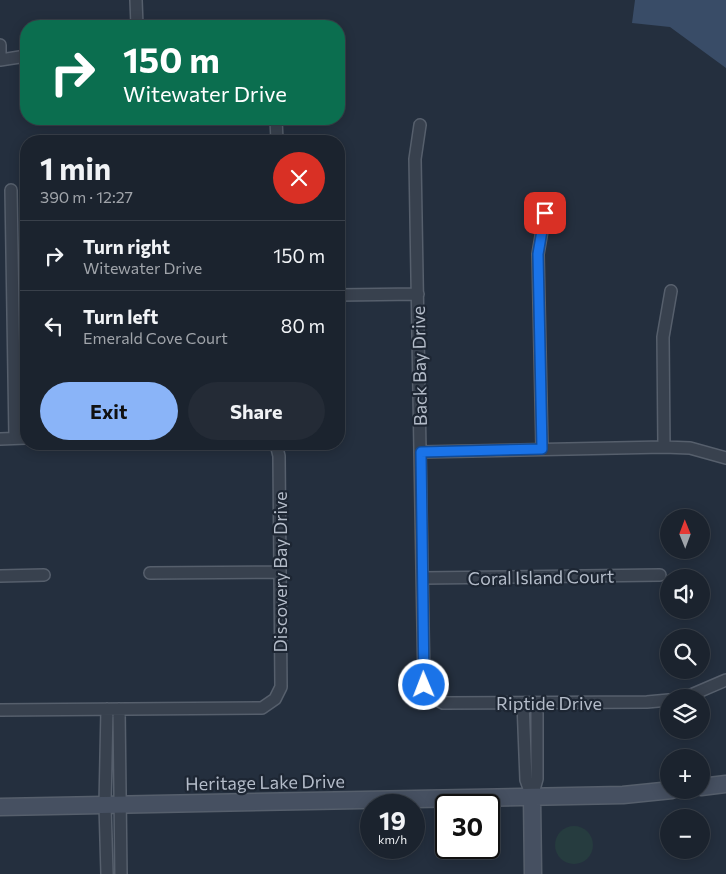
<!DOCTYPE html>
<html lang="en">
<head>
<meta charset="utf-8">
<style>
	:root { --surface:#1b232e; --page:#242b36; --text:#f1f3f6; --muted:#a0a4aa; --line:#39404a; --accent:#8ab4f8 }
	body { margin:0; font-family:Commissioner,sans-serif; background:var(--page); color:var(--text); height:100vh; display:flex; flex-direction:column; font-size:19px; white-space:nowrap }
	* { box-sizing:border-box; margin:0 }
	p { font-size:16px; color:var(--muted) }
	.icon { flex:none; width:28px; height:28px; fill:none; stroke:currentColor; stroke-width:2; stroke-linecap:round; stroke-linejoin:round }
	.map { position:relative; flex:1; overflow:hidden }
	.panel { position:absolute; left:20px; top:135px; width:325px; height:315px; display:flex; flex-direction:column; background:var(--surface); border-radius:20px; box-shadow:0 2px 12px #0003,0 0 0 1px var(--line) }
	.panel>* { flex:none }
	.top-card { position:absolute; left:20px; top:20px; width:325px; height:105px; border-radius:20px; box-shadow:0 2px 12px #0003,0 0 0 1px var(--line); background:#0b6e4f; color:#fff; overflow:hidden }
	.needle { width:32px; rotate:359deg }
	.fabs { position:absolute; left:660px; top:509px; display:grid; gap:10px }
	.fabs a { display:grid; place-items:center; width:50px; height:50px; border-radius:50%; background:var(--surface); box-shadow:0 2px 12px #0003,0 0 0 1px var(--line); font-size:25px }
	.speed { position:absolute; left:360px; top:794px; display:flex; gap:10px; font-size:25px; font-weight:700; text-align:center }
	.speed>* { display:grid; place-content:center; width:65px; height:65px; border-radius:50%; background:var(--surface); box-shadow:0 2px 12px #0003,0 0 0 1px var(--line); line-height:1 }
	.speed small { font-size:12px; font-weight:400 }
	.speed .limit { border:2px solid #111; border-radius:8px; background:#fff; color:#111 }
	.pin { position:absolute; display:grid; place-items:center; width:42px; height:42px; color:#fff; margin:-21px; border-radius:10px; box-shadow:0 2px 8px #0006 }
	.me { position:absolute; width:55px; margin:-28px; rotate:359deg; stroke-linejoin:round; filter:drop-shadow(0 0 4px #0008) }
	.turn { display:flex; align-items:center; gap:18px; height:105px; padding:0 20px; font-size:22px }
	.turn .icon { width:65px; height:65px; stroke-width:2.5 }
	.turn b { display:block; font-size:35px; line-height:42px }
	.round { display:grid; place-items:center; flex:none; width:52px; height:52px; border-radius:26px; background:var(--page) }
	.overview { display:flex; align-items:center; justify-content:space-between; height:85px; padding:0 20px }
	h1 { font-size:30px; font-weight:700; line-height:38px }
	.button { display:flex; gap:10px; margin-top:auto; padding:10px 20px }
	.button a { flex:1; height:58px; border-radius:30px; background:var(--accent); color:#111; font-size:20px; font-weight:700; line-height:58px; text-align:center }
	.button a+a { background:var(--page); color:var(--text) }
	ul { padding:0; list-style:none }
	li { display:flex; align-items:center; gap:15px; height:70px; padding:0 20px; border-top:1px solid var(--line) }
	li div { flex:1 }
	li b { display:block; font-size:19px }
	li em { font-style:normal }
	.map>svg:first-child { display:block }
</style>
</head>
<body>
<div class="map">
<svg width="726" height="874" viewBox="0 0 726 874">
	<rect width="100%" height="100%" fill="#242f3e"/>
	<path fill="#263c3f" d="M555 845a19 19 0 1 1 38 0a19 19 0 1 1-38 0Z"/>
	<path fill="#394c67" d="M635,0h91v68l-56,-41 -38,-4z"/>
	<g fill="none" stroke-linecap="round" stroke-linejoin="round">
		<defs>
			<path id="street" d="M136,0l1,26
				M0,45v15
				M0,60l26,-4
				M276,119l1,22
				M420,125l-5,34 9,526 6,11 13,7 204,-1 22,-2
				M11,190l4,248
				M339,295l79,-1
				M0,439l26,-1
				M664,447l-1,-110 8,-46
				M542,449l-4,-195 7,-41
				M421,452l243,-5 26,1 36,10
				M150,573l129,-1
				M0,576l44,-1
				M423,578l237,-3
				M684,698l42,-18
				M523,703l3,77 6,17
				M119,709l2,165
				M0,710l262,-2 13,-9 6,-12 -2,-231 -3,-12
				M532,797l5,-18v-76
				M107,874l-2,-69 2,-96"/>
			<path id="secondary" d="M701,787l25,-3
				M532,797l1,77
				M0,807l623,-12 49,-5"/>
		</defs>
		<use href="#street" stroke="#565f6c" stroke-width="14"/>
		<use href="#secondary" stroke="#565f6c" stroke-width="19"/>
		<use href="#street" stroke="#38414e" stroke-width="11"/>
		<use href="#secondary" stroke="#465061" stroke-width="16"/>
	</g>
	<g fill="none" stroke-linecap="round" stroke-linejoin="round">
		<defs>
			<path id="route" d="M424,685l-3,-233 121,-3 -4,-195 7,-41"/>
		</defs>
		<use href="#route" stroke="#114b97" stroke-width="12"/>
		<use href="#route" stroke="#1a73e8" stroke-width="9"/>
	</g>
	<g text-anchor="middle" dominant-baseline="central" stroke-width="4.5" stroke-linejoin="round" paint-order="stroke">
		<g font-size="18" fill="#b4bcc9" stroke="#1d2633">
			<text transform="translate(419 366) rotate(-91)">Back Bay Drive</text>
			<text transform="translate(280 572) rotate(-90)">Discovery Bay Drive</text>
			<text transform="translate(541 577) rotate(-1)">Coral Island Court</text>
			<text x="549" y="703">Riptide Drive</text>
			<text transform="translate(265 782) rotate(-1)">Heritage Lake Drive</text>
		</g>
	</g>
</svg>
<div class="fabs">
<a><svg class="needle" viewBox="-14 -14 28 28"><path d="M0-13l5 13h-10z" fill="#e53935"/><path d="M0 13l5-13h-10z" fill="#a0a4aa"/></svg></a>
<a><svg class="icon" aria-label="sound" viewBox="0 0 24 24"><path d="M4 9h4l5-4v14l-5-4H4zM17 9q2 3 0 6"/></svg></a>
<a><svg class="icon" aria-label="search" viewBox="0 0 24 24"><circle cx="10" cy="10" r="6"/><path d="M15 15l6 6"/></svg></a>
<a><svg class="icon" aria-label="layers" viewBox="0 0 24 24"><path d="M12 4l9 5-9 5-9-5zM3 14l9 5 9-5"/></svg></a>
<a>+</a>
<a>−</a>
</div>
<div class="speed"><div>19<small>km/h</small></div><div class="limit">30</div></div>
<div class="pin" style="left:545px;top:213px;background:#d93025"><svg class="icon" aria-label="arrive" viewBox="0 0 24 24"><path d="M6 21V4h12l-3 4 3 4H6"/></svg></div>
<svg class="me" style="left:424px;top:685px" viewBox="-20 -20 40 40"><circle r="17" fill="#1a73e8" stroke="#fff" stroke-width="3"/><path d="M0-11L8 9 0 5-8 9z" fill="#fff"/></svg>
<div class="top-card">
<div class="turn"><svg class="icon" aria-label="right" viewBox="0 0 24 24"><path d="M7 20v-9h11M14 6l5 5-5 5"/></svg><div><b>150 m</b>Witewater Drive</div></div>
</div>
<section class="panel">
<div class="overview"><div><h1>1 min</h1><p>390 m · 12:27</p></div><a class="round" style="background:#d93025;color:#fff"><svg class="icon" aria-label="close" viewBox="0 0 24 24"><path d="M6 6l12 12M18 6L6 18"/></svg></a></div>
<ul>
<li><svg class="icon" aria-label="right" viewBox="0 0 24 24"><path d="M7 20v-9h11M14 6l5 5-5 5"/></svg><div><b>Turn right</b><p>Witewater Drive</p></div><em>150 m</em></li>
<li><svg class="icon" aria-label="left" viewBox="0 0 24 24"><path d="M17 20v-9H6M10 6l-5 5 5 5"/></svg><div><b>Turn left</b><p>Emerald Cove Court</p></div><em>80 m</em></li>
</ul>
<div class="button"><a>Exit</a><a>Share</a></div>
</section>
</div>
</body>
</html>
